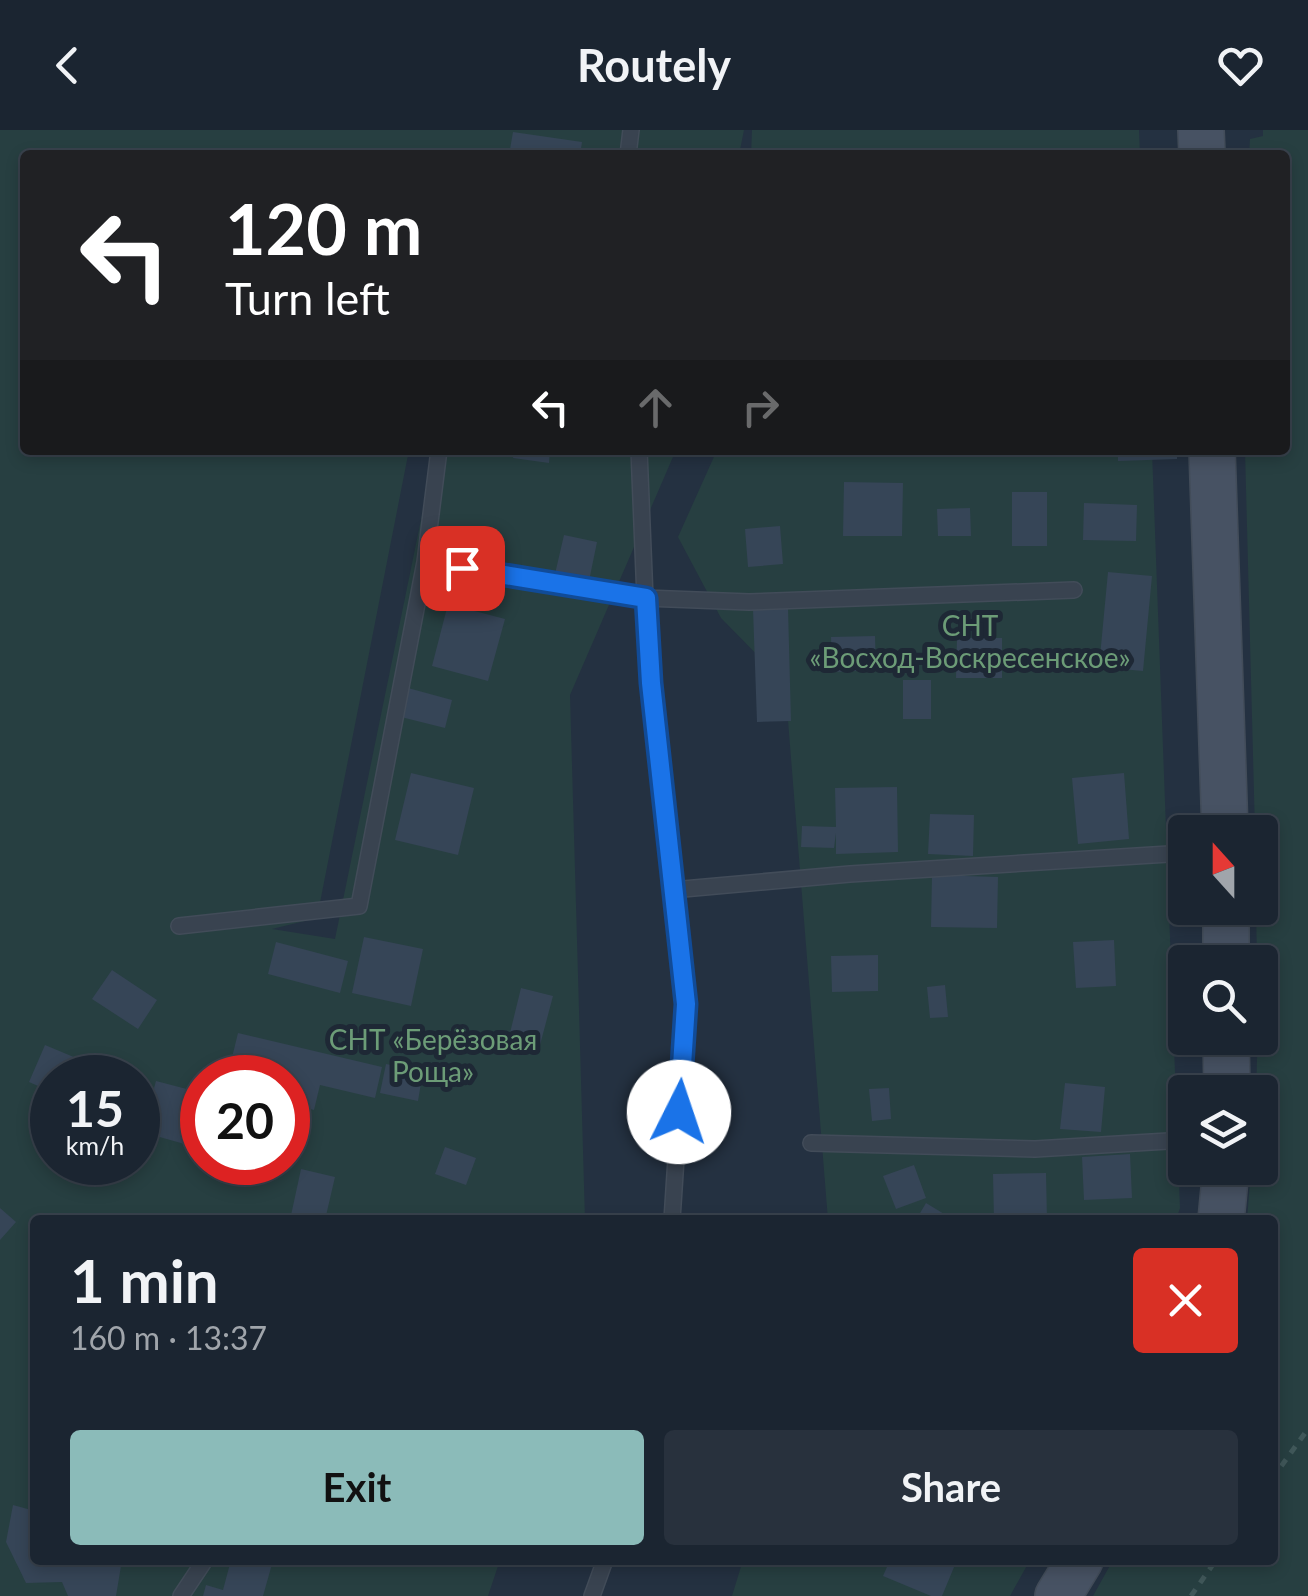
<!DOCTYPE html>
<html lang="en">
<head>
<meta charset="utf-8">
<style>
	:root { --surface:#1b2531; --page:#28313d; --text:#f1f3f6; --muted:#a0a5ab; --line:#39424d; --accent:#8bbbb9 }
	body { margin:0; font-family:Lato,sans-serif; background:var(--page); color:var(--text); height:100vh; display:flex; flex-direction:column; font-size:38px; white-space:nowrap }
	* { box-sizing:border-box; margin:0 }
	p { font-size:32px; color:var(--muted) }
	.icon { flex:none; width:55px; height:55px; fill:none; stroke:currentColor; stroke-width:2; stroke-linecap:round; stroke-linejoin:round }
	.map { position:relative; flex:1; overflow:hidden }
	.side { position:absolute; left:30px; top:1085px; width:1248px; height:350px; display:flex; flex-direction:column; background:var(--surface); border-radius:10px; box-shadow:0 5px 15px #0003,0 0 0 2px var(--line) }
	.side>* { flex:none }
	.banner { position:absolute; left:20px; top:20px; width:1270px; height:305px; border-radius:10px; box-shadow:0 5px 15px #0003,0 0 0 2px var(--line); background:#202124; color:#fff; overflow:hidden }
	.needle { width:65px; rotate:339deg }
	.controls { position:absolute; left:1168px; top:685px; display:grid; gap:20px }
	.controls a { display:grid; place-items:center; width:110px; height:110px; border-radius:10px; background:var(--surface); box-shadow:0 5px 15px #0003,0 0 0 2px var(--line); font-size:50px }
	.speed { position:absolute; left:30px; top:925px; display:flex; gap:20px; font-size:50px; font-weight:700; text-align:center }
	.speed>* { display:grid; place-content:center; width:130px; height:130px; border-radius:50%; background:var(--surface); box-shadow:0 5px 15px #0003,0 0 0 2px var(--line); line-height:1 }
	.speed small { font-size:25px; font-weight:400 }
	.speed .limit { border:15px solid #d22; background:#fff; color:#111 }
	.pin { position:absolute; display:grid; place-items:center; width:85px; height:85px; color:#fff; margin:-42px; border-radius:20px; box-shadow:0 5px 15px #0006 }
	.me { position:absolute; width:110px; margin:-55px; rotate:4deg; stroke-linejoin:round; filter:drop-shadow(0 0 8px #0008) }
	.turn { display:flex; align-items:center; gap:35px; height:210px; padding:0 40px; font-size:45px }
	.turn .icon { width:130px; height:130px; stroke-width:2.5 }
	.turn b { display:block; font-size:70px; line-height:85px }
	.lanes { display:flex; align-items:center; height:95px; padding:0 40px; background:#0003; justify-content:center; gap:50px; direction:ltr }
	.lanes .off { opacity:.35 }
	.round { display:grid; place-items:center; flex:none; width:105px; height:105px; border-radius:10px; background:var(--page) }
	.overview { display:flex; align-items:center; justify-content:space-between; height:170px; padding:0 40px }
	h1 { font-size:60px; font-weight:700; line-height:75px }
	.action { display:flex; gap:20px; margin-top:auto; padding:20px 40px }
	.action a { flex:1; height:115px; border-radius:10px; background:var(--accent); color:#111; font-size:40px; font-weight:700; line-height:115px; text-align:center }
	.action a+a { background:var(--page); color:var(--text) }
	header { display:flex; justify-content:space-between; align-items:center; height:130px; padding:0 40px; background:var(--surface); font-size:45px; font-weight:700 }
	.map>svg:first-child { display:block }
</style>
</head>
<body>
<header><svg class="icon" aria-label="back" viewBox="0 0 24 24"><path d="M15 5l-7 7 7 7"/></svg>Routely<svg class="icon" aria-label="heart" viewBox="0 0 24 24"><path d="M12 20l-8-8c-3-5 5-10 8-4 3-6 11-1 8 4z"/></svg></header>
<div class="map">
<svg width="1308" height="1466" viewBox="0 0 1308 1466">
	<rect width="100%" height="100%" fill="#243141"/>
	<path fill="#273f41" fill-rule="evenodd" d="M0,0h744l-5,25h-714v295h384l-92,468 -45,11 63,10 97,-473 1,-16h243l-106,245 15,525h-550v340h465l-12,36h-488zM52,948h86v84h-86zM202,948h86v84h-86z
		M752,0h387l1,25h-389z
		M1263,0h45v1466h-215l20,-36h159v-340h-25l4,-52h9v-76h-4l4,-130h-3l-1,-54h4v-76h-5l-10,-382h40v-295h-36l1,-16 13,-3z
		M717,320h435l28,758 -4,12h-348l-43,-537 -64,-65 -43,-81z
		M743,1430h287l-20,36h-278z"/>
	<path fill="#364557" d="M513,2l69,10 -2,13h-71z
		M514,320h36l-1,13 -36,-5z
		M1118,320h59v9l-59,2z
		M844,352l59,1 -1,53h-59z
		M1012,362h35v54h-35z
		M1084,373l53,2 -1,36 -53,-1z
		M970,378l1,28h-33l-1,-27z
		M780,396l3,38 -35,3 -3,-38z
		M564,405l33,7 -8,39 -34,-7z
		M1108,442l44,4 -9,95 -44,-4z
		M448,474l57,15 -17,62 -56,-15z
		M788,478l3,113 -34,1 -4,-113z
		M875,506l1,34 -44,2 -1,-35z
		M957,508h45v40h-46z
		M903,550h28v39h-28z
		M408,558l44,12 -7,28 -44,-11z
		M411,643l63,15 -16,67 -63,-15z
		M1124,643l5,66 -51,5 -6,-66z
		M897,657l1,65 -62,2v-21l-2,15 -33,-1 1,-21 34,1 -1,-39z
		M930,684l44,1 -1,41 -45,-2z
		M932,745l66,2 -1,51 -66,-1z
		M364,807l59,12 -12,57 -59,-13z
		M1114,810l2,46 -40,2 -3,-46z
		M276,812l72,19 -8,32 -72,-19z
		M878,825v36l-46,1 -1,-36z
		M112,840l45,30 -19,29 -46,-30z
		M945,855l3,32 -18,1 -3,-31z
		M521,858l32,8 -13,49 -31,-8z
		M238,903l144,34 -7,31 -55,-13 -6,25 -26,-7v-25h-61z
		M45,915l43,18 -6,15h-30v14l-23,-10z
		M386,934l37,7 -5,30 -38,-8z
		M156,951l46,12v56l-60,-17z
		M1065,953l40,4 -4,45 -41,-3z
		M889,958l2,31 -19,2 -3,-32z
		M445,1017l31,11 -10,27 -31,-11z
		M1130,1024l2,44 -48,2 -2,-43z
		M914,1035l12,33 -30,11 -13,-33z
		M301,1039l34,8 -10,43h-35z
		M1046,1043l1,47h-53l-1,-46z
		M926,1073l28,17h-38z
		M0,1078l16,14 -16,18z
		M13,1375l22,6v49h87l-6,36h-48l-6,-14 -36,1 -20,-41z
		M231,1430l41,4 -9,32h-60l3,-11 17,5z
		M890,1430h67l-15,36h-11l-48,-20z"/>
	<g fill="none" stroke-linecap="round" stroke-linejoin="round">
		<defs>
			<path id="lane" d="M628,25l3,-25
				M639,320l8,198 39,356 -14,216
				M425,432l220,36 104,4 325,-12
				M672,760l178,-16 335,-21
				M179,796l180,-20 66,-344 14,-112
				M811,1013l224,6 150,-9
				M181,1466l24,-36
				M592,1466l13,-36"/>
			<path id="secondary" d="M1201,0l1,25
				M1212,320l13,382
				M1226,778v54
				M1226,908l1,54
				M1221,1090l5,-52
				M1058,1466l22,-36"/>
		</defs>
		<use href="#lane" stroke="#424c59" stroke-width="18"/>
		<use href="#secondary" stroke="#424c59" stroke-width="48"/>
		<path stroke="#405759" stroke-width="5" stroke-dasharray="8 8" stroke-linecap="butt" d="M1272,1349l36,-50
			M1191,1466l25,-36"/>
		<use href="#lane" stroke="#394350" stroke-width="15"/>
		<use href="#secondary" stroke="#475263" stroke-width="45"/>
	</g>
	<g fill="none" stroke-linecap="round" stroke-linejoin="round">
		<defs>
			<path id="route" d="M462,438l184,30 5,85 35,321 -7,108"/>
		</defs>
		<use href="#route" stroke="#114b97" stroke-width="25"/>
		<use href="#route" stroke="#1a73e8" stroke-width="18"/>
	</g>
	<g text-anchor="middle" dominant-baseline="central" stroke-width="10" stroke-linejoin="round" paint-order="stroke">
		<g font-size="28" fill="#6c9c77" stroke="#1e2835">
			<text x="970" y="495">СНТ<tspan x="970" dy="32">«Восход-Воскресенское»</tspan></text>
			<text x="433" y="909">СНТ «Берёзовая<tspan x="433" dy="32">Роща»</tspan></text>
		</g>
	</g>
</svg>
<div class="controls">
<a><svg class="needle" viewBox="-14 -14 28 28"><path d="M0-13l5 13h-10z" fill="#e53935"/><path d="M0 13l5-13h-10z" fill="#a0a5ab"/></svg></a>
<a><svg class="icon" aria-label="search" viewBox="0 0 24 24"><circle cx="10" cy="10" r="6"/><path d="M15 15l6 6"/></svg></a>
<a><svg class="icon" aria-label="layers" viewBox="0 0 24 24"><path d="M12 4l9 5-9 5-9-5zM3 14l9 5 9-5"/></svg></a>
</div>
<div class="speed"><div>15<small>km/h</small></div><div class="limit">20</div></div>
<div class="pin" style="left:462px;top:438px;background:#d93025"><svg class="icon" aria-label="arrive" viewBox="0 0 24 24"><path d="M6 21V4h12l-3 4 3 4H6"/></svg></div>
<svg class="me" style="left:679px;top:982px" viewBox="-20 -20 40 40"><circle r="19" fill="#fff"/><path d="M0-13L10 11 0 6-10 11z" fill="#1a73e8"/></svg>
<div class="banner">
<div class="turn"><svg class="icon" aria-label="left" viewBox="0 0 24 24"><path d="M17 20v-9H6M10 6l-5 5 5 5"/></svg><div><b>120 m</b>Turn left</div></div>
<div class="lanes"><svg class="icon" aria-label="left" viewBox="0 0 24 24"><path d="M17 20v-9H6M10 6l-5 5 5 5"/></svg><svg class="icon off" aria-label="ahead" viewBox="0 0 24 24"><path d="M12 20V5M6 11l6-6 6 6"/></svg><svg class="icon off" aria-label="right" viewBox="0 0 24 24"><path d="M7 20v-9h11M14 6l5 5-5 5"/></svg></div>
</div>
<section class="side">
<div class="overview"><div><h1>1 min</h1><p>160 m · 13:37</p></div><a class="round" style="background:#d93025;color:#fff"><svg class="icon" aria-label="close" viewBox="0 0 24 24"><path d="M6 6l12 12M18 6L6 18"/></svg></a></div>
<div class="action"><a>Exit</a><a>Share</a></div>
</section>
</div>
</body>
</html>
